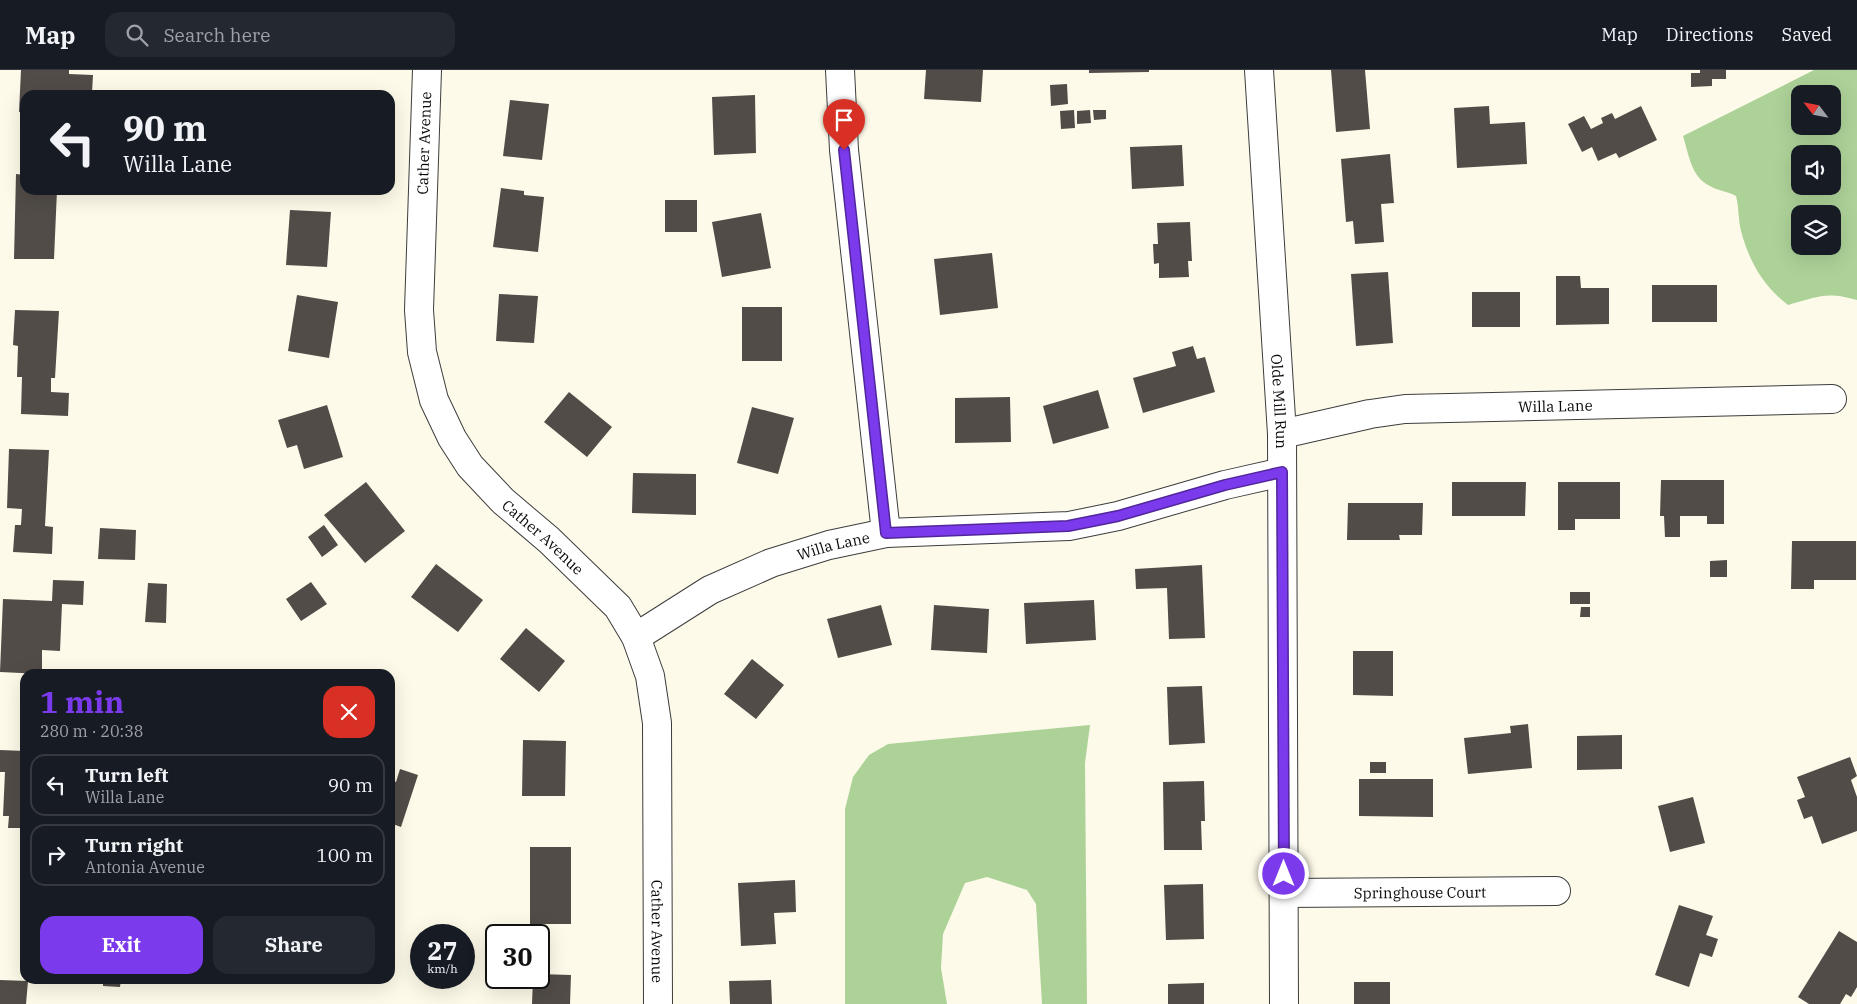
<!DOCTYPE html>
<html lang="en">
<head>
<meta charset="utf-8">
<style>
	:root { --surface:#171b24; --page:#242831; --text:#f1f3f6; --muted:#9ea1a6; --line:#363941; --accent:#7c3aed }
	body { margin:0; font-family:"IBM Plex Serif",serif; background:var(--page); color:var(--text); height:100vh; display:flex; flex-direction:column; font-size:19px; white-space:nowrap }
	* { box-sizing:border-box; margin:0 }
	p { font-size:16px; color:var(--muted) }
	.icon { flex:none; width:28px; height:28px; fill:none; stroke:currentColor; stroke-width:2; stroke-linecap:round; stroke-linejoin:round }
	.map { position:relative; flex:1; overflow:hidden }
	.details { position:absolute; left:20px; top:599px; width:375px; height:315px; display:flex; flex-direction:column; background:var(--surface); border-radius:15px; box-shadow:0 5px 20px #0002 }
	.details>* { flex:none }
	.guide { position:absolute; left:20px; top:20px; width:375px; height:105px; border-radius:15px; box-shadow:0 5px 20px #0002; background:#171b24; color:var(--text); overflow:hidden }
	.needle { width:32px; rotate:302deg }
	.fabs { position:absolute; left:1791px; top:15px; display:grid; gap:10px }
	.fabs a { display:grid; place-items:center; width:50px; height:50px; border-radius:10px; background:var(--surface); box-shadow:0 5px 20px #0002; font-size:25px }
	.speed { position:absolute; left:410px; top:854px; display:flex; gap:10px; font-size:25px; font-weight:700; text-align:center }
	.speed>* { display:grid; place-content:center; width:65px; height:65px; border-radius:50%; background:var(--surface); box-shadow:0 5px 20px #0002; line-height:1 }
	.speed small { font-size:12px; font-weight:400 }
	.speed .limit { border:2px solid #111; border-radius:8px; background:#fff; color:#111 }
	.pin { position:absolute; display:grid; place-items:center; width:42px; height:42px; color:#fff; margin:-51px -21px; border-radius:50% 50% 50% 0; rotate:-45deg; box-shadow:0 0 5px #0007 }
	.pin .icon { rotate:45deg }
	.me { position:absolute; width:55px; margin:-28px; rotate:0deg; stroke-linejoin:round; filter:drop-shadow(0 0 4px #0008) }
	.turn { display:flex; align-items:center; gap:18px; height:105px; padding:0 20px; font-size:22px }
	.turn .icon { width:65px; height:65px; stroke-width:2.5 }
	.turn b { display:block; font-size:35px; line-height:42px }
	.round { display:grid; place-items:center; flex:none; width:52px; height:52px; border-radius:15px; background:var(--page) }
	.overview { display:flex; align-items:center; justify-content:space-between; height:85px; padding:0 20px }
	h1 { font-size:30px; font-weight:800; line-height:38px; color:var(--accent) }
	.action { display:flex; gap:10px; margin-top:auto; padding:10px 20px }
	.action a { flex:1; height:58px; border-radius:15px; background:var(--accent); color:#fff; font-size:20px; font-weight:800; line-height:58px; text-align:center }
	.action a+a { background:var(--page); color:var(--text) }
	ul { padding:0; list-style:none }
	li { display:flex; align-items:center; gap:15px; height:62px; margin:0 10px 8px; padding:0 10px; border:2px solid var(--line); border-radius:15px }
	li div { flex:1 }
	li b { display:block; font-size:19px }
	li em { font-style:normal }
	header { display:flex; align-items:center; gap:30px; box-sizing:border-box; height:70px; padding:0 25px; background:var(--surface); border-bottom:1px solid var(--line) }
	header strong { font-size:24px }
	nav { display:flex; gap:28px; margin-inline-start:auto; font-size:18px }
	.search { width:350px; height:45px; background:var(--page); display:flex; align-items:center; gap:12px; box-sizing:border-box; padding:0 18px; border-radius:15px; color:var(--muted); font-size:19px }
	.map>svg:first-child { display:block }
</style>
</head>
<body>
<header>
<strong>Map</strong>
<div class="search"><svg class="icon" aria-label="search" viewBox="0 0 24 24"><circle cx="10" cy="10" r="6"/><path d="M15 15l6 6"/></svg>Search here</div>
<nav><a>Map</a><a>Directions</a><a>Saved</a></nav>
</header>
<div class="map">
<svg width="1857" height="934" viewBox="0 0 1857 934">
	<rect width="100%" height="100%" fill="#fdfae9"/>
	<path fill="#add298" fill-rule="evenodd" d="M1814,0h43v230c-32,-9 -39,-3 -69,5 -25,-19 -39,-44 -47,-74 -3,-12 -2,-24 -5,-35 -9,-5 -18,-5 -26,-10 -19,-9 -21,-31 -27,-50zM1800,24h32v32h-32zM1800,84h32v32h-32zM1800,144h32v32h-32z
		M1090,655l-5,38 2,241h-45l-6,-100 -9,-14 -40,-13 -22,6 -22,51 -2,34 6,36h-102v-195l8,-32 16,-22 19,-11z"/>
	<path fill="#514c47" d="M21,0h48v4l24,1 -1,18 -67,2v17h-6z
		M926,0h57l-2,32 -57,-3z
		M1089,0h60v2l-60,1z
		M1331,0h34l5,59 -34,3z
		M1700,0h26v9h-14v7l-21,1v-14h9z
		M1067,14l1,20 -17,2 -1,-21z
		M755,25l1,58 -42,2 -2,-58z
		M510,30l39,4 -7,56 -39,-4z
		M1489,36l1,18 35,-2 2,42 -70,4 -3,-60z
		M1641,36l16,34 -38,18 -3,-5 -18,8 -6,-14 -10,5 -14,-28 16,-8 7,13 12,-6 -2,-5 11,-5 3,6z
		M1074,40l1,18 -14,1 -1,-18z
		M1090,40l1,13 -14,1v-13z
		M1093,40h13v9l-12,1z
		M1182,75l2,41 -52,3 -2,-42z
		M1390,84l4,49 -13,1 3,38 -29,2 -2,-23 -7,1 -5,-63z
		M16,104l9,1v15h32l-3,69h-40z
		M501,118l23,3v4l20,2 -6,55 -45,-5z
		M665,130h32v32h-32z
		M290,140l41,2 -4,55 -41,-2z
		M761,143l10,55 -49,9 -10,-55z
		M1190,152l2,39h-4l1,16 -30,1v-15l-5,1 -1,-20h5l-1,-21z
		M992,183l6,55 -58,7 -6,-56z
		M1388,202l5,71 -37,3 -5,-72z
		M1556,206h24l1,12h28v36l-53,1z
		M1652,215h65v37h-65z
		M1472,222h48v35h-48z
		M499,224l39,2 -4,47 -38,-2z
		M297,225l41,7 -9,56 -41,-7z
		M742,237h40v54h-40z
		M15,240l44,1 -4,67h-4v14l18,1 -1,23 -47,-2 1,-37h-5l1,-31 -5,-1z
		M1193,276l4,13 8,-2 10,35 -72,21 -10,-35 43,-12 -4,-14z
		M1098,320l11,38 -56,16 -10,-38z
		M569,322l43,35 -25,30 -43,-35z
		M1010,327l1,45 -56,1v-45z
		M327,335l16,52 -39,12 -7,-24 -10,3 -9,-28z
		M752,337l42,11 -16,56 -41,-11z
		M9,379l40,1 -4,76 8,1 -1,27 -39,-2 2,-27h6l1,-16 -15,-1z
		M633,403l63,1v41l-64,-2z
		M1661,410h63v44h-17v-8h-27v21h-15l-1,-21h-4z
		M366,412l39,49 -40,32 -41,-48z
		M1452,412h74l-1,34h-73z
		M1558,412h62v37h-45v11h-17z
		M1348,433h75l-1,32h-23l1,5h-53z
		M324,455l14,20 -16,12 -14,-20z
		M100,458l36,2 -1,30 -37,-1z
		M1792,471h64v39h-42v9h-23z
		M1727,490v17h-17v-16z
		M436,494l47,36 -25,32 -47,-35z
		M1202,495l3,73 -36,1 -2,-51 -31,1 -1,-20z
		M53,510l31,1 -1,24 -21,-1 -2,47 -18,-1v24l-42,-2 3,-73 49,2z
		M311,512l16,22 -26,17 -15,-22z
		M148,513l19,1 -1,39 -21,-1z
		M1570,522h20v12h-20z
		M1094,530l2,40 -70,4 -2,-41z
		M881,535l11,40 -54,13 -11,-39z
		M934,535l55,4 -2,44 -56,-3z
		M1581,537h9v10h-10z
		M526,558l39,33 -26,31 -39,-33z
		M1353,581h40v45l-40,-1z
		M752,589l32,26 -28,34 -32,-25z
		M1202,616l3,57 -36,2 -2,-58z
		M1528,654l4,44 -64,6 -4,-36 47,-5 -1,-7z
		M1622,665v34l-45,1v-34z
		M523,670l43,1 -1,55h-43z
		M0,680l25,1v77h-17l1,-12h-6l2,-44h-5z
		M1850,687l7,19 -6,4 6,17v34l-35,13 -10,-28 -8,3 -7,-19 8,-3 -8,-20z
		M1370,692h16v11h-16z
		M400,699l18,6 -17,52 -11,-4v-43l6,2z
		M1359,709h74v38l-74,-1z
		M1204,711l1,40h-4l1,29h-38l-1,-68z
		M1693,727l12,46 -35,9 -12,-46z
		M530,777h41v77h-41z
		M795,810l1,32 -22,1 2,31 -35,2 -3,-63z
		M1203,814l1,55 -38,1 -2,-55z
		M1679,835l34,11 -7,19 12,4 -6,18 -12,-4 -11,34 -34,-12z
		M1839,861l18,11v45l-6,10 -5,-3 -6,10h-31l-11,-7z
		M539,904l32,1 -1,29h-38l1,-26h6z
		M103,909h18l-1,8 -17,-1z
		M0,910l28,1 -2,23h-26z
		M771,910l1,24h-42l-1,-23z
		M1354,912h36v22h-36z
		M1204,913v21h-36v-20z"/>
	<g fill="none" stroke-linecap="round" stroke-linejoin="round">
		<defs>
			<g id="street">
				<path id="s1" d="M427,0l-8,240 3,42 12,48 18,38 18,28 33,35 46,39 69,67 18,30 14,39 7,47 1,281"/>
				<path d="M840,0l4,80 42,383"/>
				<path id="s2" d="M1259,0l23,364 2,570"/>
				<path id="s3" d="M1282,364l88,-20 35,-5 427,-10"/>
				<path id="s4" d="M636,567l74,-47 61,-27 58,-18 57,-12 183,-7 49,-10 107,-31 57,-13"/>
				<path id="s5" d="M1284,823l272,-2"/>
			</g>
		</defs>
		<use href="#street" stroke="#3d3d3d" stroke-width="30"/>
		<use href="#street" stroke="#fff" stroke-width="28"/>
	</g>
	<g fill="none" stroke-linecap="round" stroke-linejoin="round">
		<defs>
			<path id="route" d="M844,80l42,383 182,-7 50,-10 107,-31 57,-13 2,402"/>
		</defs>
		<use href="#route" stroke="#51269a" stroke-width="12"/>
		<use href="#route" stroke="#7c3aed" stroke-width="9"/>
	</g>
	<g text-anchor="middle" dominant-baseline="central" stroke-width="5" stroke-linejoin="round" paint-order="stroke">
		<g font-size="15" fill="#0a0a0a" stroke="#fff">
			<text transform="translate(424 73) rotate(-88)">Cather Avenue</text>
			<text stroke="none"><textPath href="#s2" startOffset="332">Olde Mill Run</textPath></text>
			<text stroke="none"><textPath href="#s3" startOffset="276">Willa Lane</textPath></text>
			<text stroke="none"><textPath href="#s1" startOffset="509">Cather Avenue</textPath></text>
			<text stroke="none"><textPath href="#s4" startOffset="219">Willa Lane</textPath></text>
			<text stroke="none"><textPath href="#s5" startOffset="136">Springhouse Court</textPath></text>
			<text stroke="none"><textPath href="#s1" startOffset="944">Cather Avenue</textPath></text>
		</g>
	</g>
</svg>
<div class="fabs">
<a><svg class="needle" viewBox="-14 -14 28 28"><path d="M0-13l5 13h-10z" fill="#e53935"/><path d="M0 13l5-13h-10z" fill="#9ea1a6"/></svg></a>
<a><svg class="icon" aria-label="sound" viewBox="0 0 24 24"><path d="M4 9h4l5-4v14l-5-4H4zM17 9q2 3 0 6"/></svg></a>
<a><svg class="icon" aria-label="layers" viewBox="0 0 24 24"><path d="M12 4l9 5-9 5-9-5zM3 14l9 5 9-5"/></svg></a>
</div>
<div class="speed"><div>27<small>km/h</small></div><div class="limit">30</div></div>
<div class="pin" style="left:844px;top:80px;background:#d93025"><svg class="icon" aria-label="arrive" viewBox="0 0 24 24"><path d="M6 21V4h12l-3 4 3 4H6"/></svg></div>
<svg class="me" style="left:1284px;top:804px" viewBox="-20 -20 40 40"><circle r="17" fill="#7c3aed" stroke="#fff" stroke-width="3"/><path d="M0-11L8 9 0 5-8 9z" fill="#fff"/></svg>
<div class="guide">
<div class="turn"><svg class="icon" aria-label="left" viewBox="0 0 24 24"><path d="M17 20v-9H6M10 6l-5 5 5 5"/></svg><div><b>90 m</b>Willa Lane</div></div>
</div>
<section class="details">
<div class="overview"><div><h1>1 min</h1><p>280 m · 20:38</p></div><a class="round" style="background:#d93025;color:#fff"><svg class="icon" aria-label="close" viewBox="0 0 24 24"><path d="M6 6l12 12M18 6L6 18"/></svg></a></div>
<ul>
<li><svg class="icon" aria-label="left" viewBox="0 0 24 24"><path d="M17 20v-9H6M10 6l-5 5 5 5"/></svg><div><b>Turn left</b><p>Willa Lane</p></div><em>90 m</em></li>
<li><svg class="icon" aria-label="right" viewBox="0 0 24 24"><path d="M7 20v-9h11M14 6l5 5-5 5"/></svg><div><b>Turn right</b><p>Antonia Avenue</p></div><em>100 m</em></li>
</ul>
<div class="action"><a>Exit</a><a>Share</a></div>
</section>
</div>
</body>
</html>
